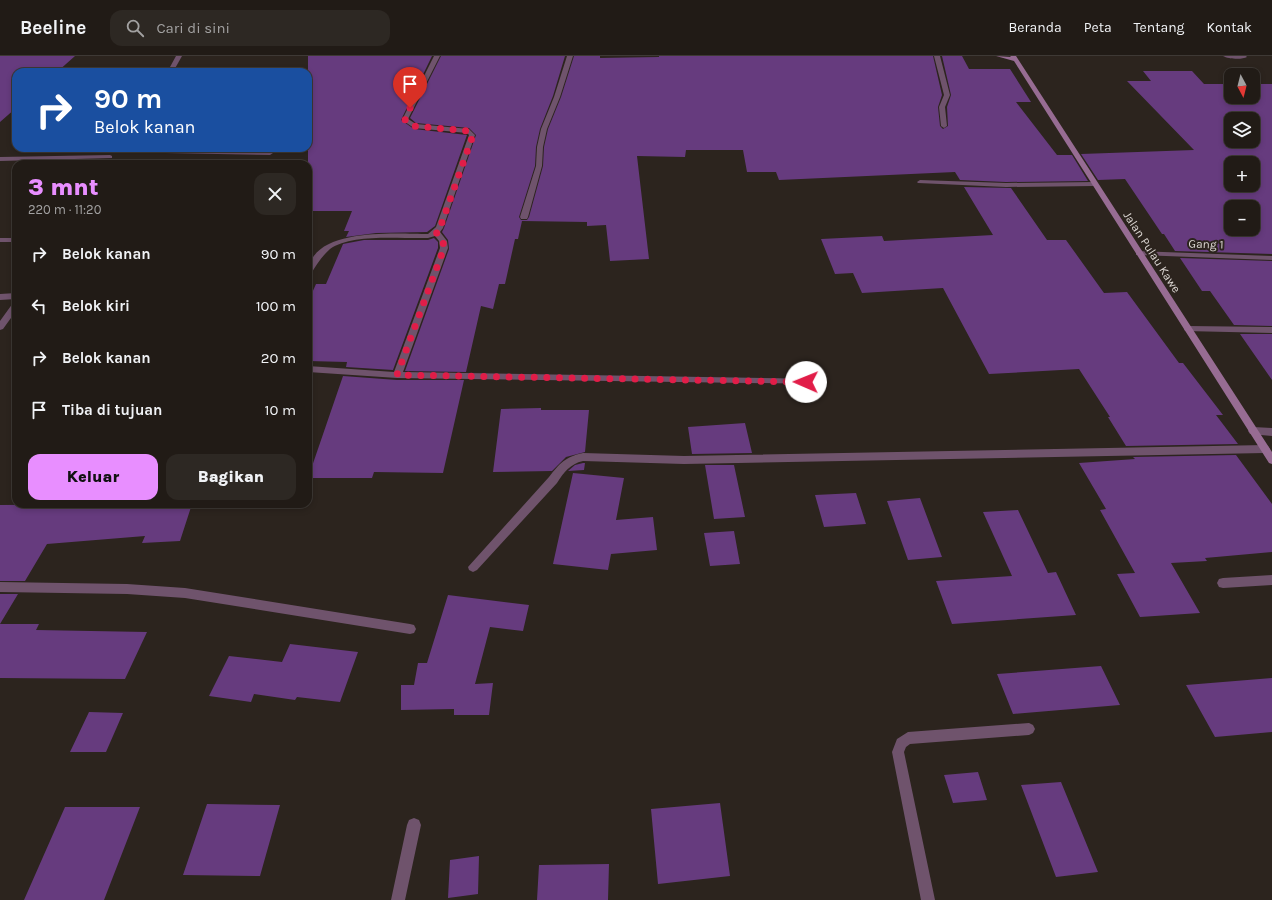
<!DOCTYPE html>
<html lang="id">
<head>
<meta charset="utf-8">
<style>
	:root { --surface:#211b16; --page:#2d2823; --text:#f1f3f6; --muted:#a2a1a1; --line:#3e3935; --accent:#e88eff }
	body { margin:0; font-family:Karla,sans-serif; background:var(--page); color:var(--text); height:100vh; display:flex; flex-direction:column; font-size:15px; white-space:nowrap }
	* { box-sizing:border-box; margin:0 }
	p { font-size:13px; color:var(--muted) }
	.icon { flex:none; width:22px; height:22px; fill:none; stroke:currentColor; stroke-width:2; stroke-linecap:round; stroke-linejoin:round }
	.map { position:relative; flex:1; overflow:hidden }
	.drawer { position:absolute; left:12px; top:104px; width:300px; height:348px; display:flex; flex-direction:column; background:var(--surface); border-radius:12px; box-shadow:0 2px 6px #0003,0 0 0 1px var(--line) }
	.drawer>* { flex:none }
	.top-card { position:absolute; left:12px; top:12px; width:300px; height:84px; border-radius:12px; box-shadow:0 2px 6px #0003,0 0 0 1px var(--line); background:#1a4fa0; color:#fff; overflow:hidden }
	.needle { width:26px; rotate:173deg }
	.tools { position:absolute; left:1224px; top:12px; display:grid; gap:8px }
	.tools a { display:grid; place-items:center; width:36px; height:36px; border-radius:8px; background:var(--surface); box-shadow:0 2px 6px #0003,0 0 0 1px var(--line); font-size:20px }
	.pin { position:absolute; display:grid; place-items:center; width:34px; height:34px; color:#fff; margin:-41px -17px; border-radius:50% 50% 50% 0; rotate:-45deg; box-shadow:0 0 4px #0007 }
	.pin .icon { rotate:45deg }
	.me { position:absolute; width:44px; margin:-22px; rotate:271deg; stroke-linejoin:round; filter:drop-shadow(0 0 3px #0008) }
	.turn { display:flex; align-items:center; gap:14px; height:84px; padding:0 16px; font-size:18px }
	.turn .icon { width:52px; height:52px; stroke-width:2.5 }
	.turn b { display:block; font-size:28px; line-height:34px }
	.round { display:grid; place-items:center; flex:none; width:42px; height:42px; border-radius:12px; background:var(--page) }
	.overview { display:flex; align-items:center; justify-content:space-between; height:68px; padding:0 16px }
	h1 { font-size:24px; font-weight:800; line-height:30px; color:var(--accent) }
	.primary-button { display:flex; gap:8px; margin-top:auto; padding:8px 16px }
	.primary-button a { flex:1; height:46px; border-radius:12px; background:var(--accent); color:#111; font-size:16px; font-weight:800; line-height:46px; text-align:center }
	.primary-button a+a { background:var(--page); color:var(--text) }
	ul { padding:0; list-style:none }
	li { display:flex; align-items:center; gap:12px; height:52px; padding:0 16px }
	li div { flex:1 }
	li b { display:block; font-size:15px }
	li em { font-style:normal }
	header { display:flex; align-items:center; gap:24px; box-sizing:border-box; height:56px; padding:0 20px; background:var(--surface); border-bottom:1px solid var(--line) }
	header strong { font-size:19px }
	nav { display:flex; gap:22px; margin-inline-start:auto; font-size:14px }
	.search { width:280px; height:36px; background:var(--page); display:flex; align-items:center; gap:10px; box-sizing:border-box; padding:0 14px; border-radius:12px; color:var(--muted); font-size:15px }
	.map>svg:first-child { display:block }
</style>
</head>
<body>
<header>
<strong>Beeline</strong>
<div class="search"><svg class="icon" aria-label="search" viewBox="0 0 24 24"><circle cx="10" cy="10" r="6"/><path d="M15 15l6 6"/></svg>Cari di sini</div>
<nav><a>Beranda</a><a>Peta</a><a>Tentang</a><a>Kontak</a></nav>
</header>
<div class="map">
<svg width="1272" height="844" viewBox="0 0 1272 844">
	<rect width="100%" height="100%" fill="#2c241e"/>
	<path fill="#663b7e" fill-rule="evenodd" d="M0,0h75l-18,16h-41v36l-16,14z
		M308,0h124l-31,64 13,9 53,6 -32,91 -8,6 -51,1 -30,4 3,-6h-5l8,-20h-44z
		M441,0h124l-12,40 -13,33 -4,18 -1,19 -16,51 2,3h6l2,-3 14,-51 1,-19 4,-18 13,-32 13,-41h26v2l59,-1v-1h274l9,39 -4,12 2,19 3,3 5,-3 -1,-19 4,-12 -9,-39h20l7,13h41l21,33h-15l41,53h15l16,26 -82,1 -46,-2 -5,-8 -176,8 -3,-8h-29l-4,-22h-57l-1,7 -48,-1 12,103 -39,2 -4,-36 -19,1v-4l-65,-1 -4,18h-3l-10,45h-6l-6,25 -12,-3 -15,66 -61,-1 44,-122 -1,-9 -6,-8 2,-4 32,-93 -7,-7 -53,-5 -6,-5z
		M1143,15h49l12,13h27v13h22v-13h19v170l-97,-3 -11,-17h-2l-37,-55 -27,1 -17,-26 113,-4 -67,-69h24zM1231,63h22v22h-22zM1231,107h22v22h-22zM1231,151h22v22h-22z
		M964,131l47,1 36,52h19l38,53 23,-1 52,71h4l40,52h-7l22,29 -112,2 -18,-29h2l-31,-48 -90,5 -46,-86 -81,5 -9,-20 -18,1 -14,-35 61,-3 2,5 109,-6z
		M434,182l4,4v6l-45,122 -47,-3 1,-5 -39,-1v-59l8,-18h10l17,-40 21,-4h64z
		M1180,202l92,3v65l-38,-1 -24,-34h-8z
		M1240,278h32v46z
		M343,320l54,4h67l-21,93 -69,-1 -2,6h-64z
		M541,352v2h48l-4,42 -19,5 -14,14 -59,1 8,-63z
		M745,367l7,30 -60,1 -4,-27z
		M1236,399l36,49v48l-67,6 2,3 -36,2 29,50 -60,4 -23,-43 18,-1 -35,-63 6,-1 -27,-46 56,-4 -2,-2z
		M583,407h2l-1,7 -16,1 7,-6z
		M705,409h29l11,52 -31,2z
		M573,417l51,5 -8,42 37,-3 4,33 -46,4 -3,16 -55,-6z
		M856,437l10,31 -42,3 -9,-32z
		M920,442l22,59 -34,3 -21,-59z
		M141,448l-1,5 52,-5 -12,37 -38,2 3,-7 -98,8 -22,37h-25v-76z
		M1018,454l30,63 8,-1 20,43 -124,9 -16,-43 76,-5 -29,-64z
		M734,475l6,33 -30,2 -6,-33z
		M0,538h18l-18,30h39l-3,6 111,2 -22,47 -125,-1z
		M448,539l81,10 -6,26 -33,-4 -15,57 18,-1 -4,32h-35v-6l-53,1v-25h13l4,-22h9z
		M290,588l68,8 -18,50 -43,-5 -2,3 -41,-6 -3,8 -42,-6 20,-40 53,6z
		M1101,610l19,39 -107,9 -16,-40z
		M1272,622v54l-57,5 -29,-52z
		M89,656l34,1 -17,39h-36z
		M978,716l9,28 -34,3 -9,-28z
		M1061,726l37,90 -42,5 -35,-92z
		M720,747l10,73 -72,8 -7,-75z
		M207,748l73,1 -20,71 -77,-1z
		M65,751h75l-36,93h-80z
		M479,800l-1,38 -30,4 2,-38z
		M609,808l-1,36h-71l2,-35z"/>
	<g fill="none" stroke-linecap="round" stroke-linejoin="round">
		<path fill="#6f536c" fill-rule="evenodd" d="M176,0h6l-9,16h-75l-3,-2 3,-2 72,-1z
			M434,0h6l-32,63 8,5 53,5 6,6 -32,93 -3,4 7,9 1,7 -45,124 419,7 5,3 -2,2 -428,-6 -89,-6v-6l86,6 46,-124 -1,-7 -4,-5 -7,2c-27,1 -76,-5 -98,11 -8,7 -14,16 -19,25l-3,1c0,-49 88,-41 120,-41l8,-7 33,-92 -2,-2 -53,-5 -12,-8z
			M567,0h6l-13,41 -13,32 -4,18 -1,19 -14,51 -1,2h-6l-1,-2 16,-51 1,-19 4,-18 13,-32z
			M934,0h6l10,39 -5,12 2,19 -3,2 -3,-2 -2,-19 5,-12z
			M1223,0h23l1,1c-5,3 -19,2 -24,-1z
			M115,93l155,2 3,2 -3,2 -157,-3 -1,-1z
			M110,99l2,1v2l-112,3v-4z
			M920,124l86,3 88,-1 3,2 -3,2 -88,1 -88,-4 -1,-1z
			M0,182h16v4h-16z
			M1136,195l136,5v4l-133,-5h-3z
			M16,237v6l-16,1v-6z
			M16,246v9l-13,18 -3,1v-9l13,-18z
			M1188,270l84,1v6l-87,-2 -1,-2 1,-2z
			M1253,371l19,1v8l-22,-2 -2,-3 2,-3z
			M1265,389l3,1 2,3 -2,3 -3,1 -581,11 -101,-3c-13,3 -19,11 -26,22l-80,87 -4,2 -4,-2 -1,-3 81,-90c11,-14 16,-20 34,-24l101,3z
			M1272,519v10l-49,3 -4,-1 -2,-4 2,-4 4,-1z
			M0,526l127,2 58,4 225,36 4,1 2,4 -2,4 -4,1 -225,-36 -58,-4 -127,-2z
			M1029,667l4,2 2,4 -2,4 -4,2 -119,9 -4,3 -2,5 31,148h-14l-29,-148 5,-13 11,-7z
			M414,762l5,2 2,5 -16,75h-14l16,-75 2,-5z"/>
		<path fill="#976c93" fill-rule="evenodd" d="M996,0l15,1 -1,-1h6l256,396v12l-3,-1 -255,-402z"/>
	</g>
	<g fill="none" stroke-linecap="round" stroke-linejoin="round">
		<path stroke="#e11d48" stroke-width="7" stroke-dasharray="0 12.6" d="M410,52l-5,12 9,6 55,5 3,7 -32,90 -4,4 7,10 1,6 -47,127 409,7"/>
	</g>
	<g text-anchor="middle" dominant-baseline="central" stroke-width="4" stroke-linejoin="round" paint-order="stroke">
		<g font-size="12" fill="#dad5d1" stroke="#2c241e">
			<text transform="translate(1206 188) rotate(2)">Gang 1</text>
			<text transform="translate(1152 196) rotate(57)">Jalan Pulau Kawe</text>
		</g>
	</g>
</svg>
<div class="tools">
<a><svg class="needle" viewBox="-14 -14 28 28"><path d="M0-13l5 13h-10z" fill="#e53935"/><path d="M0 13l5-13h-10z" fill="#a2a1a1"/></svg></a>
<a><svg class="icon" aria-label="layers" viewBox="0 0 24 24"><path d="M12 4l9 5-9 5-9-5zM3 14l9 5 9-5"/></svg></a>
<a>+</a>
<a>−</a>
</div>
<div class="pin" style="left:410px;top:52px;background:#d93025"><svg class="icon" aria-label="arrive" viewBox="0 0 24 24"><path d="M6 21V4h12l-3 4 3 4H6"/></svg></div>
<svg class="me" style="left:806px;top:326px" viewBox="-20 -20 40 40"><circle r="19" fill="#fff"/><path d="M0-13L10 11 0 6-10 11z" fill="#e11d48"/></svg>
<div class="top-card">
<div class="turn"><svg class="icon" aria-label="right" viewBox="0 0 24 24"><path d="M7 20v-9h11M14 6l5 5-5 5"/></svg><div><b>90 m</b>Belok kanan</div></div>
</div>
<section class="drawer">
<div class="overview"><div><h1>3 mnt</h1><p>220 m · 11:20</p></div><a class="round"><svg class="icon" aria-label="close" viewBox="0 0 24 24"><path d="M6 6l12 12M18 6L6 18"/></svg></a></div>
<ul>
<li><svg class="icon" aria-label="right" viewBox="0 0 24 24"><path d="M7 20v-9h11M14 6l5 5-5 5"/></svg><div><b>Belok kanan</b></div><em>90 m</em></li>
<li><svg class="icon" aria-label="left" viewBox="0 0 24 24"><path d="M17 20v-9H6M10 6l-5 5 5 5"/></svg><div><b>Belok kiri</b></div><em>100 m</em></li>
<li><svg class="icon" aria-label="right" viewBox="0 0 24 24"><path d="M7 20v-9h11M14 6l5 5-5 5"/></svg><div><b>Belok kanan</b></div><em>20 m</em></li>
<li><svg class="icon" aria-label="arrive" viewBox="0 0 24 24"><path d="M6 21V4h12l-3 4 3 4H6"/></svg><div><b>Tiba di tujuan</b></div><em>10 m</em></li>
</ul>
<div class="primary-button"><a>Keluar</a><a>Bagikan</a></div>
</section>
</div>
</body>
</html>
